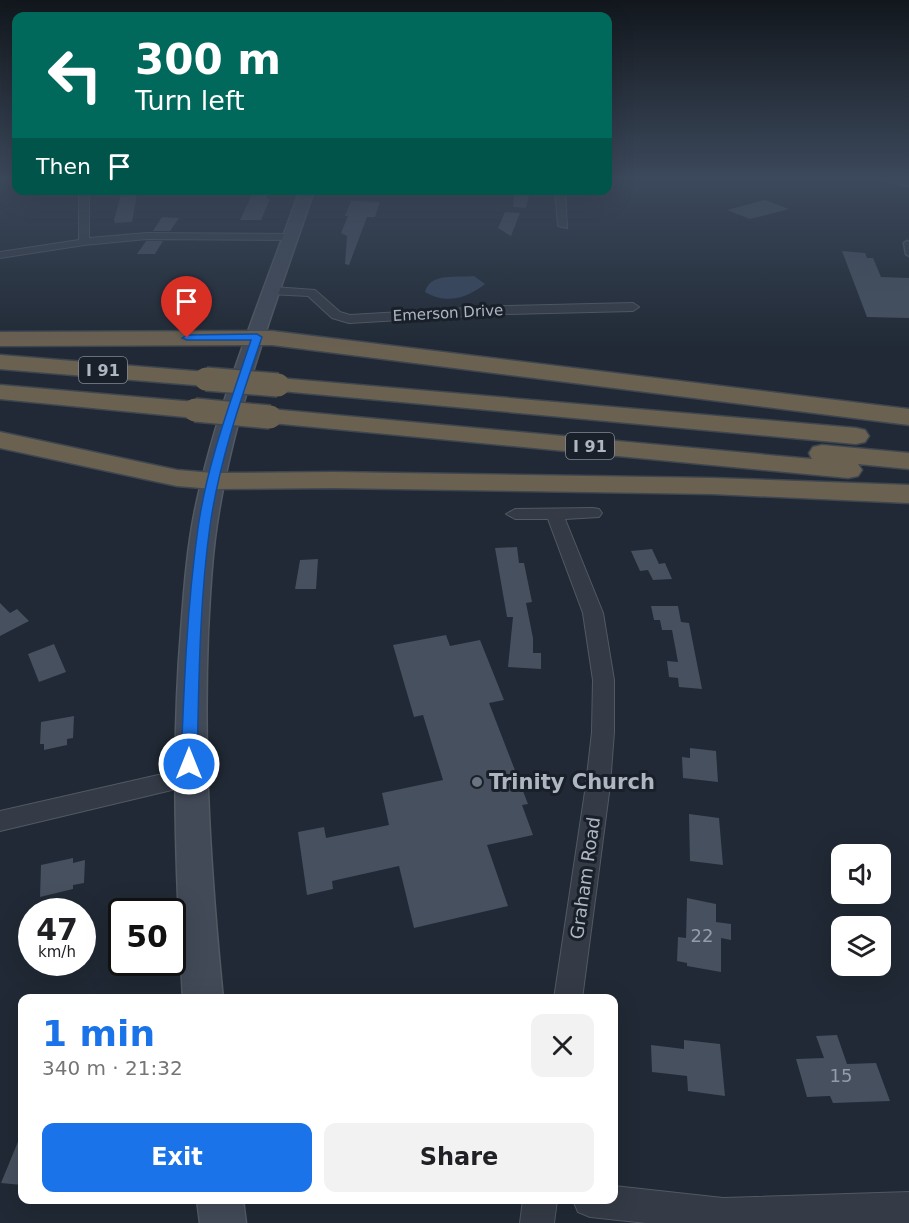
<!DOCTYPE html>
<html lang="en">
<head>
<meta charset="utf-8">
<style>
	:root { --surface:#fff; --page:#f2f2f2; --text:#202124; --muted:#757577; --accent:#1a73e8 }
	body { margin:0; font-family:"DejaVu Sans",sans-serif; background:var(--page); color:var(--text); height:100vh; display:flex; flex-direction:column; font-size:22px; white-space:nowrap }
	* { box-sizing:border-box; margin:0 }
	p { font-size:20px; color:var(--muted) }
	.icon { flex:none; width:33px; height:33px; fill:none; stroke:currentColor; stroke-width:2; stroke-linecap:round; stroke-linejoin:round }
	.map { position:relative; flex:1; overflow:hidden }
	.sheet { position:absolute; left:18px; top:994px; width:600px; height:210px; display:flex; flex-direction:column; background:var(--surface); border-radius:12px; box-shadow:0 6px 24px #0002 }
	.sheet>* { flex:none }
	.top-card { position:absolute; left:12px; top:12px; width:600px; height:183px; border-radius:12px; box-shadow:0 6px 24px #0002; background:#00695c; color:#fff; overflow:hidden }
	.tools { position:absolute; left:831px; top:844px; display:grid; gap:12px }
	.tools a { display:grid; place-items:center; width:60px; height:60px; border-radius:12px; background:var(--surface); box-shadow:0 6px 24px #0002; font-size:30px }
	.speed { position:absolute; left:18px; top:898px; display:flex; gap:12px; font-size:30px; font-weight:700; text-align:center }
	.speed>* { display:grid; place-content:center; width:78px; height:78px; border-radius:50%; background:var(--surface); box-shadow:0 6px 24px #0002; line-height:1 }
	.speed small { font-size:15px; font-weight:400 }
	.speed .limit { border:3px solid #111; border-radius:9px; background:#fff; color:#111 }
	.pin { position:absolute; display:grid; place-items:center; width:51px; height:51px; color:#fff; margin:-62px -26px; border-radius:50% 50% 50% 0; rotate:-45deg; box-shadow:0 0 6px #0007 }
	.pin .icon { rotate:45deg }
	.me { position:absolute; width:66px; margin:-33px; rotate:0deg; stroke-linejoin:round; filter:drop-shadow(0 0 4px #0008) }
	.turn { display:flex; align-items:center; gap:21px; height:126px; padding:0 24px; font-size:27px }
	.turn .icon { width:78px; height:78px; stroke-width:2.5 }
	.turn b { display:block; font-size:42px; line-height:51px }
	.then { display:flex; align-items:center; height:57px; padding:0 24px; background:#0003; gap:12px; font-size:22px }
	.round { display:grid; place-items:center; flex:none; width:63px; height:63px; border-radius:12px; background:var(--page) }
	.summary { display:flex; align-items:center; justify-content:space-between; height:102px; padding:0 24px }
	h1 { font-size:36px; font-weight:700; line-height:45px; color:var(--accent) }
	.primary-button { display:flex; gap:12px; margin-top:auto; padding:12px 24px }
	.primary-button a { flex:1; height:69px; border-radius:12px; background:var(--accent); color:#fff; font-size:24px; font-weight:700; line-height:69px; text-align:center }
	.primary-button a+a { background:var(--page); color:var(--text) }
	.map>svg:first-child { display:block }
</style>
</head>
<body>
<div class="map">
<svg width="909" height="1223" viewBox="0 0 909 1223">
	<rect width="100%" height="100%" fill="#202935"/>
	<path fill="#36465d" d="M474,276l11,8c-18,14 -38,21 -60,8 5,-20 33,-14 49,-16z"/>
	<path fill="#46505f" d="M254,190h16l-4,9h4l-9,21h-21z
		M515,190h15l-4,18 -13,-1z
		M137,193l-5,29 -17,1 -1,-3 7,-26z
		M765,200l24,9 -39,10 -23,-9z
		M351,201l29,1 -5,15h-8l-18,48 -4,-1 2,-28 -6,-3 7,-17h-3z
		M505,212l15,1 -9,23 -13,-8z
		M162,217l17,1 -9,13h-17z
		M146,241h17l-8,13h-18z
		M842,251l23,2 2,5h6l8,19 28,1v40l-42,-1z
		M517,547l2,16h5l8,39 -6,1 7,35v15h8v16l-33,-2 5,-50h-6l-12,-69z
		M652,549l7,15 6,-1 7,16 -19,1 -5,-10 -8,1 -9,-20z
		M318,559l-2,30h-21l5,-29z
		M0,603l10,10 7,-4 12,12 -29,15z
		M651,606h27l3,16 8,1 13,66 -23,-2 -1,-9 -9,-1 -2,-16 11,1 -6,-32h-10l-2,-10h-6z
		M446,635l4,11 30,-6 24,60 -15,3 39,101 -6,1 11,30 -46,10 21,61 -94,22 -15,-62 -67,15 1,8 -26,6 -9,-63 26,-5 2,11 63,-13 -7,-32 61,-13 -20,-65 -9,2 -21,-72z
		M54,644l12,28 -27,10 -11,-28z
		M74,716l-1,22 -6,1v6l-23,5v-6h-4l1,-22z
		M690,748l26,3 2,31 -35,-4 -1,-21 8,1z
		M689,814l30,4 4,47 -33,-4z
		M73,858v5l12,-3 -1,23 -11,2v4l-33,8 1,-32z
		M687,898l29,6v18l15,2v16l-10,-2v34l-34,-6v-3l-10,-2 1,-24 8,1z
		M837,1035l10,29 29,-1 14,38 -57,2 -3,-7 -23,1 -11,-38 28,-1 -8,-22z
		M684,1040l36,4 5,52 -37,-5 -1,-15 -35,-4 -1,-27 33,4z
		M22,1132v53l-21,-2z"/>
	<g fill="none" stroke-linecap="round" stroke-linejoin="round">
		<defs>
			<path id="lane" d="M907,241l2,1v14l-3,-2 -2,-11z"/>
			<path id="street" d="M79,190h10v48l58,-5 144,1 5,3 -5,3 -144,-1 -63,6 -84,13v-6l79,-12z
				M555,190h10l2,38 -9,-2z
				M273,287l42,3 25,22 10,3 153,-9 130,-3 6,4 -6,4 -130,3 -154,9 -17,-5 -24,-22 -39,-2 -2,-3z
				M593,508l6,1 3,4 -3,4 -34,2 38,94 11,67v52l-4,53 -28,214h-28l32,-214 6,-53 1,-52 -10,-67 -35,-94h-33l-9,-5 9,-5z
				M189,768l8,2 4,7 -4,7 -197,47v-20z
				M614,1186l109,12 186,-6v31h-263l-56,-6 -12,-5 -5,-12h41z
				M523,1200h34l-3,23h-34z"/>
			<path id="secondary" d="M888,179h21v7l-20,-4z
				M300,190h14c-35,106 -77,211 -95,321 -7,40 -9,82 -11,122 -5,123 3,244 15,366h-40c-7,-123 -12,-245 -2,-368 3,-40 6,-82 14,-121 23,-110 67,-214 105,-320z
				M197,1200h46l3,23h-46z"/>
			<path id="highway" d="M272,331l637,78v16l-637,-80 -272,1v-14z
				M0,355l206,17 8,2 4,5 -4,5 -8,2 -206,-17z
				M278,378l578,50 9,2 4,6 -4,6 -9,2 -586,-54 -4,-5 4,-5z
				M0,385l195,17 9,3 4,5 -4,5 -9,3 -195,-19z
				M270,409l542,50 -3,-6 4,-6 9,-2 87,8v16l-51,-5 4,6 -4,6 -10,2 -587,-56 -4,-5 4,-5z
				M0,432l177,38 36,3 120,-1 379,6 197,7v18l-197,-9 -379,-6 -120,1 -36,-3 -177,-38z"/>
		</defs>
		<use href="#lane" stroke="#515963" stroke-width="3"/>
		<use href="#street" stroke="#515963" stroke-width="2"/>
		<use href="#secondary" stroke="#515963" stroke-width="3"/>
		<use href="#highway" stroke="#3e4650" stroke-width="3"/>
		<use href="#lane" fill="#343b46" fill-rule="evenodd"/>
		<use href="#street" fill="#343b46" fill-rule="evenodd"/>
		<use href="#secondary" fill="#424a58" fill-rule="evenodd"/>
		<use href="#highway" fill="#6b6151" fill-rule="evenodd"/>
		<defs>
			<path id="highway-bridge" d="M206,379l72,6
				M195,410l75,7"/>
		</defs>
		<use href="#highway-bridge" stroke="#3e4650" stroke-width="26" stroke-linecap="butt"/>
		<use href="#highway-bridge" stroke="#6b6151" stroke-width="23"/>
	</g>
	<linearGradient id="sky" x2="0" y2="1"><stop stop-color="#12171d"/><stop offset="0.51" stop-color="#3c495c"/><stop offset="1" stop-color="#3c495c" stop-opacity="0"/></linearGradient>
	<rect width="909" height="350" fill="url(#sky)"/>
	<path fill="#1a73e8" stroke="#114b97" stroke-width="1.5" d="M257,334l5,3c-21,62 -43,125 -52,189 -11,79 -11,159 -13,238l-8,6 -8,-6c3,-79 6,-158 17,-236 9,-65 33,-127 53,-188h-64l-5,-2 5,-3z"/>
	<circle fill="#6b7280" stroke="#19202a" stroke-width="2" cx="477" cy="782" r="6"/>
	<g text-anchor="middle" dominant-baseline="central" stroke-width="6" stroke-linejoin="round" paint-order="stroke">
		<g font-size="15" fill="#aeb6c2" stroke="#19202a">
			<text transform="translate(448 313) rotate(-3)">Emerson Drive</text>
		</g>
		<g fill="#19202a" stroke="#818994" stroke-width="1.5">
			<rect x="79" y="357" width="48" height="26" rx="4.5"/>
			<rect x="566" y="433" width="48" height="26" rx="4.5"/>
		</g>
		<g font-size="16" font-weight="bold" fill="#aeb6c2">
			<text x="103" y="370">I 91</text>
			<text x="590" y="446">I 91</text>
		</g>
		<g font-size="18" fill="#aeb6c2" stroke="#19202a">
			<text transform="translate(585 878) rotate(-82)">Graham Road</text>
		</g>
		<g font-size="18" fill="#949ca9">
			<text x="702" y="935">22</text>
			<text x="841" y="1075">15</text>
		</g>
		<g font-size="21" font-weight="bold" fill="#aeb6c2" stroke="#19202a" text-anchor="start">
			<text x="489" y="782">Trinity Church</text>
		</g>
	</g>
</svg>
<div class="tools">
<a><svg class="icon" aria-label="sound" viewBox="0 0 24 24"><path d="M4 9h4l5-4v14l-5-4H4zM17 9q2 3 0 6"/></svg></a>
<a><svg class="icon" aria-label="layers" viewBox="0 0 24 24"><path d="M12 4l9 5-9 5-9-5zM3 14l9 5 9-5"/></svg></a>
</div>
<div class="speed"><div>47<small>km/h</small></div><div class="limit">50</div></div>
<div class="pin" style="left:187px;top:338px;background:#d93025"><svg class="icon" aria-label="arrive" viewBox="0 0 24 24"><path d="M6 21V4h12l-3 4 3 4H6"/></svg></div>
<svg class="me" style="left:189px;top:764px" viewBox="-20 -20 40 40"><circle r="17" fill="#1a73e8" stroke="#fff" stroke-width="3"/><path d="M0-11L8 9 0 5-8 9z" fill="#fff"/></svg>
<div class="top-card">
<div class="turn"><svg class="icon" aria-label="left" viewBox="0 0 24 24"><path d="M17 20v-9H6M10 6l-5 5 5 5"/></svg><div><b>300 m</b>Turn left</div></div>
<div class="then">Then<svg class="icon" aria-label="arrive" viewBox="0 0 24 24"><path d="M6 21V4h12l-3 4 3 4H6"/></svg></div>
</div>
<section class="sheet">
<div class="summary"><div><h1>1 min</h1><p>340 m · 21:32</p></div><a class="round"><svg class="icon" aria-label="close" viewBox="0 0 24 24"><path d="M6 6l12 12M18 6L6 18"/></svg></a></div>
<div class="primary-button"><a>Exit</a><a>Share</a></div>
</section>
</div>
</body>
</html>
